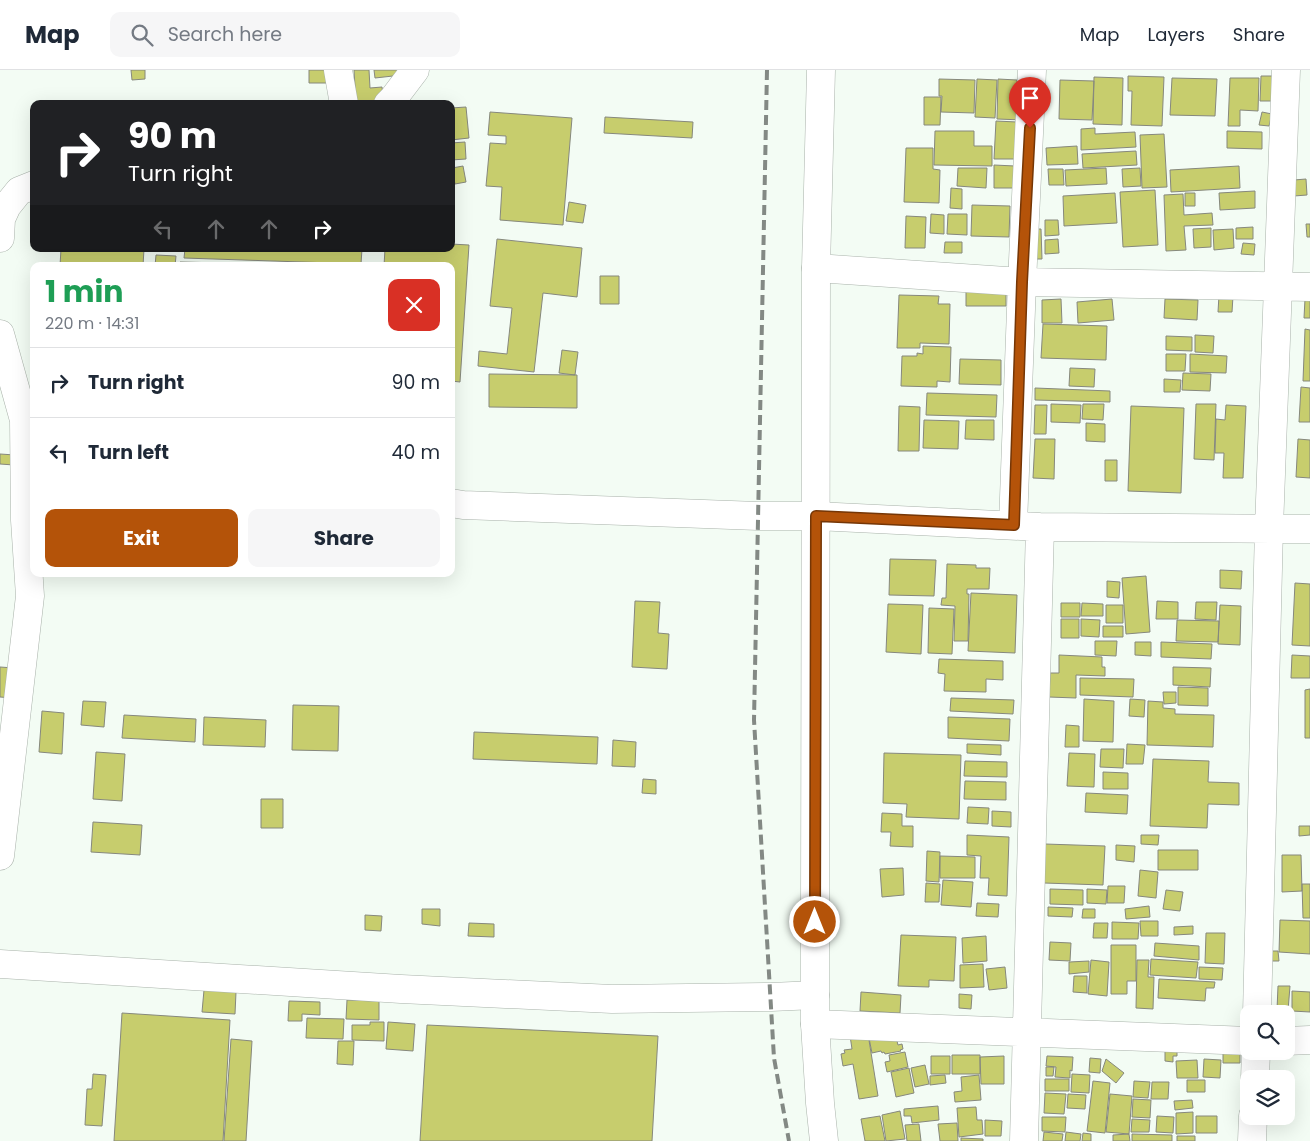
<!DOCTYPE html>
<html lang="en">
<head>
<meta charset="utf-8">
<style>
	:root { --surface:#fff; --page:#f6f6f7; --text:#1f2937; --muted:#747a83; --line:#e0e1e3; --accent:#b45309 }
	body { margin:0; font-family:Poppins,sans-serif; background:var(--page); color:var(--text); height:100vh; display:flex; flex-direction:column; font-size:19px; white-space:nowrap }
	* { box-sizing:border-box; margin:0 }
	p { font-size:16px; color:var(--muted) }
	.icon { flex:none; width:28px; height:28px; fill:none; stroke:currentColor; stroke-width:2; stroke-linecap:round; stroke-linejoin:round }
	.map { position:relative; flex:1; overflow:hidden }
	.side { position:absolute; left:30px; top:192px; width:425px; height:315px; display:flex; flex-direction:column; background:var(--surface); border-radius:10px; box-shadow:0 5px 20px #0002 }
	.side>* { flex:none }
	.hud { position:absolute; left:30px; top:30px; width:425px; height:152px; border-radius:10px; box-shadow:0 5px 20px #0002; background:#202124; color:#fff; overflow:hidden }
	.controls { position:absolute; left:1240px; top:935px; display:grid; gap:10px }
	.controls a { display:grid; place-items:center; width:55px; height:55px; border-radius:10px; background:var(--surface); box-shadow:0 5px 20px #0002; font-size:25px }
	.pin { position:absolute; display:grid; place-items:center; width:42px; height:42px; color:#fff; margin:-51px -21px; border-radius:50% 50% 50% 0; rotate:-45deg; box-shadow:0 0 5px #0007 }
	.pin .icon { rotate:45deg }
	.me { position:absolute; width:55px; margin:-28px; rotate:0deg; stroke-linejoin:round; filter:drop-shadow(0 0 4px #0008) }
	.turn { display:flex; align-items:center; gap:18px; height:105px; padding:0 15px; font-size:22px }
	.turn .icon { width:65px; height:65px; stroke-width:2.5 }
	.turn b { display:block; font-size:35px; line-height:42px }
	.lanes { display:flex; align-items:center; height:48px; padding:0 15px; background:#0003; justify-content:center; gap:25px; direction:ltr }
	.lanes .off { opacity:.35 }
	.round { display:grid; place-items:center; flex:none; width:52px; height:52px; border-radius:10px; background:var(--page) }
	.overview { display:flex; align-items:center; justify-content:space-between; height:85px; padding:0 15px }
	h1 { font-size:30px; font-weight:700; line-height:38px; color:#1e9e55 }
	.button { display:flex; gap:10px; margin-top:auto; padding:10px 15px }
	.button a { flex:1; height:58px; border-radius:10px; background:var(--accent); color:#fff; font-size:20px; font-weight:700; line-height:58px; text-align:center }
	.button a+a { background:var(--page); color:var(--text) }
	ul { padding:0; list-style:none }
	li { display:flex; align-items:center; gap:15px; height:70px; padding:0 15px; border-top:1px solid var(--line) }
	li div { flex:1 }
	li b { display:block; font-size:19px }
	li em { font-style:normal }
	header { display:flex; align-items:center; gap:30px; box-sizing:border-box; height:70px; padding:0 25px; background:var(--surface); border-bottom:1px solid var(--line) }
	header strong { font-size:24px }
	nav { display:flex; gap:28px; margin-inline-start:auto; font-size:18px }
	.search { width:350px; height:45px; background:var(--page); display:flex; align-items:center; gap:12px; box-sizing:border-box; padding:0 18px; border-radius:10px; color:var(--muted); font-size:19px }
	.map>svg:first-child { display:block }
</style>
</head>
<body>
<header>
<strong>Map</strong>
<div class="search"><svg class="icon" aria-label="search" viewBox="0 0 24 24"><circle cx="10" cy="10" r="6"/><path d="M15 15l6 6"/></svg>Search here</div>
<nav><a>Map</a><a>Layers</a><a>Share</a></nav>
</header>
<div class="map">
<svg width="1310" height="1071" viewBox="0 0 1310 1071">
	<rect width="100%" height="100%" fill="#f3fcf4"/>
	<path fill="#c7cd6d" stroke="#86887d" d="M131,0h14v9l-13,1z
		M309,0h18v13h-18z
		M354,0h15l1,18 12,-1 2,17h-28z
		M374,0h27l1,5 -27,3z
		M1128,6l36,1 -2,49 -31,-1 1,-34h-4z
		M1261,6h14v25h-15z
		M1094,7l29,1 -1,47 -29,-1z
		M1172,8l45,1 -2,37 -45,-1z
		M1230,8h29l-1,33 -18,-1v16h-12z
		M939,9l36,1 -1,33 -33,-1 1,-16h-3z
		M977,9l20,1 -2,38 -20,-1z
		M998,9l19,1v8h7l-1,32 -26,-1z
		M1060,10l34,1 -2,39 -33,-1z
		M924,27h17l-1,28h-16z
		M466,37l3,31 -18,2v-32z
		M490,42l82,6 -9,107 -63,-5 2,-33 -16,-1 4,-43 16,1v-8l-18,-1z
		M1262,42l10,2 -3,12 -10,-1z
		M605,47l88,5 -1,16 -88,-5z
		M996,51l21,1 -1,37h-22z
		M1095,58v6l40,-2 1,15 -55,3v-21z
		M935,61h39v15h18v20l-58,-1z
		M1227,61l35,1v17l-35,-1z
		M1164,64l3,53 -25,1 -2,-53z
		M465,72l1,17 -15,1v-17z
		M1077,76l1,18 -31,1 -1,-17z
		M906,78h27v21l7,1 -1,33 -35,-1z
		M1136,81l1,14 -54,3 -1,-14z
		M994,95l21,1v22h-21z
		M463,96l3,16 -11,2 -3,-16z
		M1239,96l1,22 -69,4 -1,-22z
		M958,98h29l-1,20 -29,-2z
		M1106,98l1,16 -41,2 -1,-16z
		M1140,98l1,18 -18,1 -1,-18z
		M1048,99h15l1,16h-15z
		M1306,109l1,16 -13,1v-16z
		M951,118l11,1v20l-12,-1z
		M1155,120l3,55 -35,2 -3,-55z
		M1255,121v17l-35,2 -1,-17z
		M1115,123l2,30 -53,3 -1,-30z
		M1185,123h10v13h-10z
		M1183,124l1,21 28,-2 1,12 -29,1 2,24 -20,1 -2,-56z
		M569,132l17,3 -3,18 -17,-2z
		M972,135l38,1 -1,31 -38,-1z
		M931,144l13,1v19l-14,-1z
		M948,144h19v21l-20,-1z
		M906,146l20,1 -1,31h-20z
		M1045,150h13l1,15 -14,1z
		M1306,154h4v13h-3z
		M1253,157v12h-17v-11z
		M1211,158v19l-17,1 -1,-19z
		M1031,159h10l1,30h-9z
		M1233,159l1,19 -20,2 -1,-20z
		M497,169l85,9 -5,49 -34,-4 -9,79 -56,-6 1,-15 28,3 5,-46 -22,-2z
		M1058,169l1,14 -14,1v-14z
		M945,172h17v11h-18z
		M1243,173l12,1 -1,11 -13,-1z
		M451,174l18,1 -9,137 -9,-1v-115h-67l1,-17h66z
		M61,179h83l-1,17 -48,-1v1h-35z
		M185,179h177l-1,15 -177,-6z
		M156,185l20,1 -1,10h-20z
		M180,192l43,1v3h-43z
		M600,206h19v28h-19z
		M966,216h40v20h-40z
		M899,225l40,1 -1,8h12l-1,40 -29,-1v5h-23z
		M1219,225l14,1 -1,16h-14z
		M1061,229l1,24h-20v-23z
		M1112,229l2,21 -36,3 -1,-21z
		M1165,229l33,1 -1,20 -33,-2z
		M1305,229h5v19h-6z
		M1043,254l64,2 -1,34 -65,-2z
		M1305,259l5,1v51h-7z
		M1195,265l19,1 -1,17 -18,-1z
		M1166,266l26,1v14l-26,-1z
		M923,276l28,1 -1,35 -13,-1v6l-36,-1 1,-30h15v-3l6,1z
		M562,280l16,2 -3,23 -16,-2z
		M1166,284h20l-1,17h-19z
		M1190,284l37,2 -1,17 -36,-1z
		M960,289l41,1v25l-42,-1z
		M1070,298l25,1 -1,18 -25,-1z
		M1183,303l28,1 -1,17 -28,-1z
		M489,304l88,1v33l-88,-1z
		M1164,309l17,1 -1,12h-16z
		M1301,317l9,1v34h-11z
		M1035,318l75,3v11l-75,-2z
		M927,323l70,2 -1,22 -70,-2z
		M1051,334l30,1 -1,18 -29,-1z
		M1083,334h21l-1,16 -21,-1z
		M1196,334h20l-2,56 -20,-1z
		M1035,335h12l-1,29h-12z
		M1226,335l20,1 -3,72h-20l1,-25h-9l1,-34 9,1z
		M899,336l21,1 -1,44h-21z
		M1131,336l53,2 -3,85 -53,-2z
		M924,350l35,1 -1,28 -35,-1z
		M966,350h28v20l-29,-1z
		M1086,353l19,1v18l-19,-1z
		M1035,369h20l-1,40 -21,-1z
		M1298,369l12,1v38l-14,-1z
		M0,384l15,1 -1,10 -14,-1z
		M1105,390h12v21h-12z
		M890,489l46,1 -2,36 -45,-1z
		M947,494l29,1v3h14l-1,21h-22v5h2l-1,47h-14l1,-35 -14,-1 1,-7h4z
		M1220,500l22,1 -1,18 -21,-1z
		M1146,506l4,56 -24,2 -4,-56z
		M1107,511l13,1 -1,16 -12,-1z
		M1295,513l15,1v62l-18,-1z
		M971,523l46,2 -2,58 -47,-2z
		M635,531l25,1 -2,31 11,1 -2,35 -35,-2z
		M1157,531l21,1v17h-22z
		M1196,532h21l-1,18 -21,-1z
		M1061,533h19v14h-19z
		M1082,533l21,1v12h-22z
		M888,534l35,1 -2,49 -35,-2z
		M1106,535h17v18h-17z
		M1220,535l21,1 -1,39 -22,-1z
		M929,538l25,1 -2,45 -24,-1z
		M1061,549h18v19h-18z
		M1081,549l19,1 -1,17 -18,-1z
		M1177,550l42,1 -1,21 -42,-1z
		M1103,556h20v11h-20z
		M1095,571h22l-1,15 -21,-1z
		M1135,572h16v14l-16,-1z
		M1161,572l51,2 -1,15 -50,-2z
		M1059,585l43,2v10h3v9l-29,-1v23l-27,-1 1,-24h9z
		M1292,585l18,1v22h-19z
		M939,589l64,2v19l-17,-1v13l-42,-1 1,-17 -7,-1z
		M0,597l14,1 -1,30 -13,-1z
		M1173,597l38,1 -1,19 -37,-2z
		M1080,608l54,1 -1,18 -53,-2z
		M1178,617l30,1v18l-30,-1z
		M1310,619v49h-5v-48z
		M1163,622h13v11l-12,1z
		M951,628l63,2 -1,14 -63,-3z
		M1084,629l30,2 -1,41 -30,-1z
		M1130,629l15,1 -1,17 -15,-1z
		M83,631l23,1 -2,25 -23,-2z
		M1148,631l15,1v6l12,1v5l39,1 -1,32 -66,-2z
		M293,635l46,1 -1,45 -46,-1z
		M42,641l22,2 -2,41 -23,-2z
		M124,645l72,4 -1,23 -73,-4z
		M204,647l62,3 -1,27 -62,-2z
		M948,647l62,2 -1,22 -61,-3z
		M1066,655l13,1v21h-14z
		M474,662l124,5 -1,27 -124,-5z
		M613,670l23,2 -1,25 -23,-1z
		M967,674l34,1v10l-34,-2z
		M1127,674l18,1 -2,19h-17z
		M1101,679h23l-1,19 -23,-1z
		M96,682l29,2 -3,47 -29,-2z
		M884,683l77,2 -2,64 -53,-2 1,-13 -24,-1z
		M1069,683l26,1 -1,33 -27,-1z
		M1153,689l56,2 -1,21 31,1v22l-31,-1 -1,24 -57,-2z
		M965,691l42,1v15l-43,-1z
		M1103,702l25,1v16h-25z
		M643,709l13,1v14l-14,-1z
		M965,711l41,1v18l-42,-1z
		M1086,723l42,2 -1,19 -42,-2z
		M261,729h22v29h-22z
		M968,737l21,1 -1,16 -21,-1z
		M992,741l19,1v15l-19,-1z
		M882,743l20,1v12h11v21l-23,-1 1,-14h-10z
		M93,752l49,3 -2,30 -49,-3z
		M1299,756h11v9l-11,1z
		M967,765l42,2 -2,59 -19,-1 1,-17h-9l1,-22 -14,-1z
		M1141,765h18l-1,10 -17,-1z
		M1045,774l60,2 -2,39 -59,-2z
		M1116,775l19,1 -1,16 -18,-2z
		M1158,780h40v20h-40z
		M927,781l13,1 -1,30 -13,-1z
		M1282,785h19l1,36 -20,1z
		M940,786l35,1v21h-35z
		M903,798l1,27 -22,2 -2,-28z
		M1140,800l18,2 -2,26 -18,-2z
		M943,810l30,2 -2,25 -30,-2z
		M926,813l14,1 -1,18h-14z
		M1302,814h8v34h-7z
		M1108,816h17l-1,17h-17z
		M1050,819l33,1v15l-33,-1z
		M1087,819l20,1 -1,14 -19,-1z
		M1166,820l17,2 -3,19 -17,-2z
		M977,833l22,1 -1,13 -22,-1z
		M1149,836l1,11 -24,2 -1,-10z
		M1048,837l25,1 -1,9 -24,-1z
		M422,839h18v17l-18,-2z
		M1083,839h12v9h-13z
		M365,845l17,1 -1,15 -16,-1z
		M1280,850l30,1v33l-31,-2z
		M1140,851h18v15h-17z
		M1112,852l27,1 -1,16h-26z
		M469,853l25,1v13l-26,-1z
		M1094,853h14l-1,15h-14z
		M1193,856v8l-19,1v-8z
		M1206,863h19l-1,31 -19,-1z
		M901,865l55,2 -2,44 -25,-1v7l-31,-1z
		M986,866l1,25 -24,2 -1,-25z
		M1050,872l21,1 -1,18 -21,-1z
		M1155,873l44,3v14l-45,-4z
		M1111,875h25v36h-9v13h-16z
		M1270,881h8l1,10h-9z
		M1151,889l47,3 -2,16 -46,-3z
		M1091,890l18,2 -2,34 -19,-2z
		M1137,890h12l-1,17h6l-1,32 -17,-1z
		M1089,891v11l-20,2v-12z
		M983,894l1,23 -24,1v-23z
		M1005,897l2,21 -18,2 -3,-21z
		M1199,897l24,1 -1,12 -23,-1z
		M1074,906h13v17l-14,-1z
		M1159,909l56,3 -1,6h-8l-1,13 -47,-3z
		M1278,916h12l-2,25 -11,-1z
		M204,920l32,2 -1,22 -33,-2z
		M1292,921l18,1v20l-18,-1z
		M861,922l40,3 -1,18 -40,-2z
		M959,924l13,1 -1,14 -12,-1z
		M347,930l32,1v19l-33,-1z
		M289,931l31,1v13l-18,-1v7h-14z
		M122,943l108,7 -7,121h-109z
		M307,948l37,1 -1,20 -37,-1z
		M370,952h14v19l-32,-1v-15h18z
		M388,952l27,2 -2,27 -27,-2z
		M427,955l231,11 -6,105h-232z
		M849,959l19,5 10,62 -19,3 -6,-35 -10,2 -2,-12 4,-1 -1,-3 8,-1z
		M868,963l29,8 1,4 4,-1 1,5 -3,1 1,1 -16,3 -1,-2 -2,1 -1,-2 -9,2z
		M231,969l21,2 -6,100h-22z
		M338,971h16l-1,24 -16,-1z
		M1165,975h12v11h-4v6l-8,-1z
		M905,982l3,15 -21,5 -2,-10 5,-1 -1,-6z
		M1223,983h17v10h-17z
		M952,985h28v19h-28z
		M931,986h19v18h-19z
		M1004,986v28h-23l-1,-27z
		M1047,986l26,1 -1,14 -2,-1v8l-15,-1 1,-10 -10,-1z
		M1090,988l11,1 -1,14 -11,-1z
		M1106,989l18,14 -8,10 -14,-12z
		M1204,989l17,1 -1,18 -17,-1z
		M1197,990l1,18h-21l-1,-17z
		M925,995l4,19 -14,3 -4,-19z
		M1046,997h8l-1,9h-7z
		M909,998l5,25 -18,4 -5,-25z
		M93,1004l13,1 -4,51 -17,-1 2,-36h5z
		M1072,1004l18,1 -1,18 -18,-1z
		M945,1005l1,8 -16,2v-9z
		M979,1005l2,25 -26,2 -1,-10 8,-1 -1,-14z
		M1045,1009h24v12h-24z
		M1187,1010h18v12h-18z
		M1093,1011l17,2 -5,50 -18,-2z
		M1134,1011l16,1 -2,16 -15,-1z
		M1152,1012h17l-1,17h-17z
		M1045,1023l21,1 -2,20 -20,-1z
		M1068,1024l18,1 -1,14 -18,-1z
		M1110,1024l22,2 -3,38 -23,-2z
		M1133,1029l18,1 -1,18 -18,-1z
		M1192,1030l1,8 -18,2 -1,-9z
		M938,1036l1,14 -27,3 -1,-7h-7v-7z
		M976,1037l1,13h5l1,14 -24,3 -2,-29z
		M900,1041l5,28 -19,2 -4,-26z
		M1193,1042v21l-17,1v-21z
		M880,1046l5,25h-20l-4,-22z
		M1157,1046l17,1 -1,16 -17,-1z
		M1196,1046h21v17h-21z
		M1042,1047h24l-1,15 -23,-1z
		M1132,1049l18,1 -1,12h-18z
		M985,1050l17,1 -1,15h-16z
		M957,1053l1,18h-18l-2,-17z
		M919,1054l2,17h-14l-2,-16z
		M1044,1062l19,2 -1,7h-19z
		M1066,1062l15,2 -1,7h-15z
		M1083,1063l8,1v7h-9z
		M1129,1064l1,7h-17v-6z
		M1132,1064l40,1v6h-40z
		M1177,1066h18v5h-18z
		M961,1068l22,1v2h-22z"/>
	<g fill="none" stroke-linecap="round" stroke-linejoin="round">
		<defs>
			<path id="street" d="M338,0l6,34
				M388,34l5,-5 22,-29
				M0,168l1,-19 6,-13 12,-15 15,-6
				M816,198l206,14 288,5
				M0,264l24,86 1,100 5,76 -30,260
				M451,433l12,2 295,11h58l224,11 270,2
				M1013,455l9,-243 10,-212
				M0,894l401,25 211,10 159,-2 44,-2
				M1257,944l12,-486 17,-458
				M815,954l434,17
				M1286,971l24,-1
				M1255,1009l1,-28
				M1024,1071l16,-614
				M1252,1071l1,-25"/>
			<path id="secondary" d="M821,0l-5,198 -1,654v102l5,79 4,38"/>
		</defs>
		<use href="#street" stroke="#a9b2aa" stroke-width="29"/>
		<use href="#secondary" stroke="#a9b2aa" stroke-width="29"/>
		<use href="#street" stroke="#fff" stroke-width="28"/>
		<use href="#secondary" stroke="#fff" stroke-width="28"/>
		<path stroke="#838984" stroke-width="4" stroke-dasharray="10 5" stroke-linecap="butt" d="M767,0l-13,650 20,338 15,83"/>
	</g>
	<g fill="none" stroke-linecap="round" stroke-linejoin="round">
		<defs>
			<path id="route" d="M815,852l1,-406 198,9 8,-243 8,-154"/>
		</defs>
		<use href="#route" stroke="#753606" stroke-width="12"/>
		<use href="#route" stroke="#b45309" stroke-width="9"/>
	</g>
</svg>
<div class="controls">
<a><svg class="icon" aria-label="search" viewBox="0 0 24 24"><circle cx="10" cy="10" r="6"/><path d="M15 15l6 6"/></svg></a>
<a><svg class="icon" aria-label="layers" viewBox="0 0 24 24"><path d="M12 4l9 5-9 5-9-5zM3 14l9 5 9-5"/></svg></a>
</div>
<div class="pin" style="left:1030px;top:58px;background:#d93025"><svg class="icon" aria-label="arrive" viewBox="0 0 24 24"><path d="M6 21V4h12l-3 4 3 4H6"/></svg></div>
<svg class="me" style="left:815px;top:852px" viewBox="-20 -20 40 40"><circle r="17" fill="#b45309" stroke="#fff" stroke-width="3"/><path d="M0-11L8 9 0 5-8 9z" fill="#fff"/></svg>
<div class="hud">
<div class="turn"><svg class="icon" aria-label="right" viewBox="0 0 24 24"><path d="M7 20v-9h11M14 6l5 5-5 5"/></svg><div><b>90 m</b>Turn right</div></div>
<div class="lanes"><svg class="icon off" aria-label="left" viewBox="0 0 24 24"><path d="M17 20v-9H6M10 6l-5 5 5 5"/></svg><svg class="icon off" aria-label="ahead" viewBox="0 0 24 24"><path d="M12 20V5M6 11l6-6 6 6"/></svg><svg class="icon off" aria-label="ahead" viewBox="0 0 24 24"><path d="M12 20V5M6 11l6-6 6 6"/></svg><svg class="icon" aria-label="right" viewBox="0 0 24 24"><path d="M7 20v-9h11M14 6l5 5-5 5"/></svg></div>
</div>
<section class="side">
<div class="overview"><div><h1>1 min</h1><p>220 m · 14:31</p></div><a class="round" style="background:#d93025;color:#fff"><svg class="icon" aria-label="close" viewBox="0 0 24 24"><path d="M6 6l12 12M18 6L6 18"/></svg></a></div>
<ul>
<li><svg class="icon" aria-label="right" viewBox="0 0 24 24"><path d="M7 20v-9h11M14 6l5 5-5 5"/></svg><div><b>Turn right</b></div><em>90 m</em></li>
<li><svg class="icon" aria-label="left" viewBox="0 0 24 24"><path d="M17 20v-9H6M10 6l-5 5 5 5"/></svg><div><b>Turn left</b></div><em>40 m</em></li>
</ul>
<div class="button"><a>Exit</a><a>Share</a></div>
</section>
</div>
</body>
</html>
